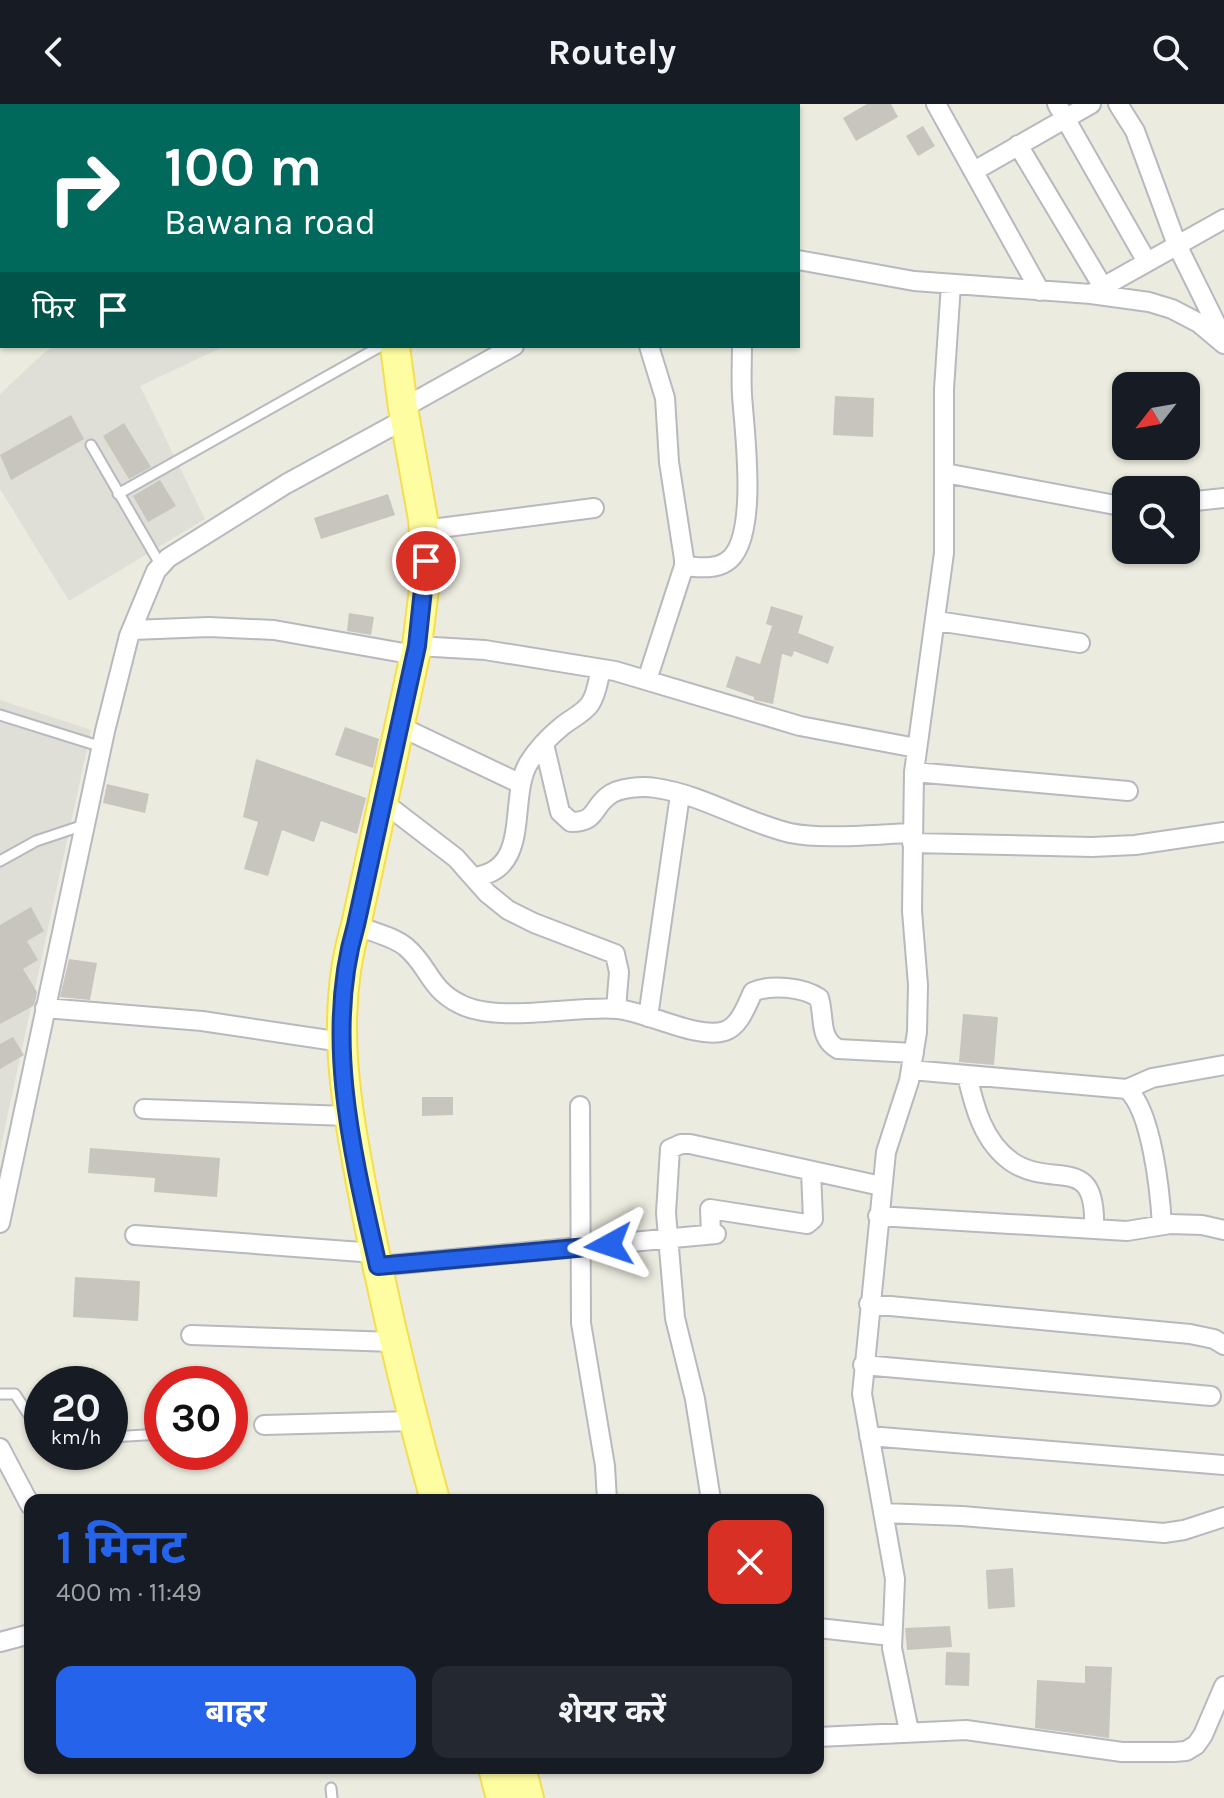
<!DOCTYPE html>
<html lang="hi">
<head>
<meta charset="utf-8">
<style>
	:root { --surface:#171b24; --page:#242831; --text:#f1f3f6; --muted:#9ea1a6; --accent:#2563eb }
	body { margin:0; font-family:Karla,"Noto Sans Devanagari",sans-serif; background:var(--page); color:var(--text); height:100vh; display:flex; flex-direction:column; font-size:30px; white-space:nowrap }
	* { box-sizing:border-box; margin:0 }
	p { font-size:26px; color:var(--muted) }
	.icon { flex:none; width:44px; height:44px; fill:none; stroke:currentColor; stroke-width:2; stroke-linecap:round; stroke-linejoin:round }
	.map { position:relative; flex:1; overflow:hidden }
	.side { position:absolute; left:24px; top:1390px; width:800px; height:280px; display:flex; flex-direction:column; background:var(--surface); border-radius:16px; box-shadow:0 2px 6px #0004 }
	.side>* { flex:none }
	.top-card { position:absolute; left:0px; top:0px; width:800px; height:244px; box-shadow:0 2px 6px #0004; background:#00695c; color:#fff; overflow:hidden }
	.needle { width:52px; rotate:239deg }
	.controls { position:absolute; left:1112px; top:268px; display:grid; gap:16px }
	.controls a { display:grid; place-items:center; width:88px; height:88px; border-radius:16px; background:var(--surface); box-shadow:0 2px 6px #0004; font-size:40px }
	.speed { position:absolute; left:24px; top:1262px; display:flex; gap:16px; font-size:40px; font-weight:700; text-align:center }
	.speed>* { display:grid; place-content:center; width:104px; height:104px; border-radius:50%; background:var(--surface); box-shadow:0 2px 6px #0004; line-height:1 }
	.speed small { font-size:20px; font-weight:400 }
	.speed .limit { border:12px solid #d22; background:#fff; color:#111 }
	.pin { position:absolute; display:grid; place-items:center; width:68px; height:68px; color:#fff; margin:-34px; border:4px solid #fff; border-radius:50%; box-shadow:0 2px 8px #0007 }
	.me { position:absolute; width:88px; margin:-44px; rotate:265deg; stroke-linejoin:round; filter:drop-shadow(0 0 6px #0008) }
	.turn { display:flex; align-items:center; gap:28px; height:168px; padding:0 32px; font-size:36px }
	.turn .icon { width:104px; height:104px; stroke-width:2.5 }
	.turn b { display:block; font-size:56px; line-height:68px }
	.then { display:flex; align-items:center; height:76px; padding:0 32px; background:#0003; gap:16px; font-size:30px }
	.round { display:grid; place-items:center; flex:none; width:84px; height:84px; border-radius:16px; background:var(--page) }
	.overview { display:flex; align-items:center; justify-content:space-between; height:136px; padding:0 32px }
	h1 { font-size:48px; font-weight:700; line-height:60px; color:var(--accent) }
	.primary-button { display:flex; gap:16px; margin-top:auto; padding:16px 32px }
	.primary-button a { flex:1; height:92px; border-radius:16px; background:var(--accent); color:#fff; font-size:32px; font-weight:700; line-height:92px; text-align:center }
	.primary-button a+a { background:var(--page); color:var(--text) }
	header { display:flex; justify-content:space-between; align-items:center; height:104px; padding:0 32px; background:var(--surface); font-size:36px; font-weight:700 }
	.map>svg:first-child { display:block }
</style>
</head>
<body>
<header><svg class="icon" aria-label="back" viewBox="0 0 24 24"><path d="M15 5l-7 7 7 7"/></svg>Routely<svg class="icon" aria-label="search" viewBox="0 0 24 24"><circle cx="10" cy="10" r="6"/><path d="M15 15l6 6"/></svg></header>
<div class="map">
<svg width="1224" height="1694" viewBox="0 0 1224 1694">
	<rect width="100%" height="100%" fill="#ecebdf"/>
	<path fill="#dfded7" d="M0,0h727l1,2h-726l-2,76z
		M55,242h170l-85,40 65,133 -136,82 -69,-112v-95l46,-43z
		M0,596l91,30 -91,420z"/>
	<path fill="#c7c5bd" d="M867,0h24l7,13 -42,24 -13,-23z
		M923,22l12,20 -17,10 -12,-20z
		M835,292l39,2 -1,39 -40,-2z
		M71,311l13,24 -73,41 -11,-25z
		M124,319l27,44 -22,12 -26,-43z
		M160,376l16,26 -28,16 -15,-26z
		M388,390l7,21 -74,24 -7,-21z
		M771,502l32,10 -5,17 36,14 -6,17 -34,-13 -2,6 -10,-3 -9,50 -19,-4v-3l-28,-10 10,-31 24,8 12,-38 -6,-2z
		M349,509l25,4 -3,18 -24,-4z
		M345,623l34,12 -6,29 -38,-13z
		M256,655l110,39 -9,36 -36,-13 -7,21 -32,-12 -14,46 -24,-7 14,-47 -15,-5z
		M107,680l42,10 -4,19 -42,-10z
		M31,803l13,24 -17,10 11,19 -15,9 14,23 -2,10 -2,4 -33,18v-99z
		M69,855l28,4 -7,37 -30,-3z
		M963,910l35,3 -4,48 -35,-3z
		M13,933l11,18 -24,14v-25z
		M422,993h31v18l-31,1z
		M90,1044l130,10 -3,39 -63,-5 1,-14 -67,-5z
		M75,1173l65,4 -2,40 -65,-4z
		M1013,1464l2,39 -27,2 -2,-39z
		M950,1522l2,21 -45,3 -2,-22z
		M946,1548l24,1 -1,33 -24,-1z
		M1085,1562l27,1 -3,71 -74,-10 2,-48 48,3z"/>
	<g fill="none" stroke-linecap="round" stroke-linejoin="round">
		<defs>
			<path id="lane" d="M636,0l1,2
				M711,0l1,2
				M287,2l4,-2
				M0,155l2,-1
				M91,341l69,119
				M118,390l263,-148
				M0,611l102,32
				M0,757l36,-20 48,-16
				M0,1290h15l27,41
				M110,1333l52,-3
				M331,1684l1,10"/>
			<path id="street" d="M936,0l104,187
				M1057,0l90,158
				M1118,0l17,27 42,114 47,95
				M1018,41l85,142
				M974,67l117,-67
				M798,156l116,21 177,13 58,8 23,7 27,14 25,21
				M1094,188l130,-73
				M403,304l111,-62
				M945,369l181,34
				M1186,398l38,-4
				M424,426l170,-22
				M684,462c13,1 30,4 42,-4 34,-20 18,-133 16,-167 -1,-16 0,-33 0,-49
				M937,517l143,22
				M132,526l77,-3 65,3 141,25
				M417,542l68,4 130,21 185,55 116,22
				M647,576l37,-114v-7l-15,-97 -4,-64 -16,-52
				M399,622l122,58
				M544,640l16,68 11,10c26,0 21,-14 37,-26 11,-9 35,-10 48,-8 47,7 88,34 134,45 33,7 87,1 122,0
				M914,668l214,19
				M383,698l73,56 31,35 21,17 26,13 81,31 4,18 -3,37
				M912,739l180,4 43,-2 89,-13
				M474,773c58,-7 34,-77 54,-113 8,-13 22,-28 33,-37 9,-8 22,-13 29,-23 7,-10 8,-24 11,-35
				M356,821c15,7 37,11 50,22 23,19 23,42 54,57 38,20 115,1 158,5 29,3 80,31 107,22 15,-5 22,-27 28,-39 17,-8 50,-5 66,6 6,19 -1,40 19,51l76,4
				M45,904l157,13 140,21
				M648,913l32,-222
				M911,966l216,19c25,22 33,103 35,136
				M967,971c7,31 16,67 45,87 42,28 85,-11 82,67
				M1127,985l25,-11 72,-13
				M580,1002l1,217 24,143 2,34
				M144,1005l204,7
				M878,1112l249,15 43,-7 32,1 22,5
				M0,1119l105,-492 24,-95 27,-65 12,-13 118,-74 119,-65
				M711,1130l-1,-25 97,15 6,-5 -2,-48
				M135,1131l240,18
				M378,1162l338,-32
				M869,1200l321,30 24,5 10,6
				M191,1231l203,7
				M863,1261l348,31
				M264,1321l149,-4
				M869,1332l355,29
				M0,1344l30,57
				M711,1396l-16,-101 -20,-81 -9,-105 4,-64 11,-5h9l191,42
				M883,1409l79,3 202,17 20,-3 40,-13
				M818,1524l73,8
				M0,1538l30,-8
				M909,1627l-17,-83 3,-69 -33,-185 24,-242 23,-71 8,-49 1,-47 -6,-74 2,-139 30,-219v-164l7,-105
				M818,1633l148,-7 156,22h52l12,-1 10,-6 7,-10 21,-49"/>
			<path id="primary" d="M350,0v2
				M395,242l8,62 20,111 3,42 -2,28 -7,57 -61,279c-29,97 -7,193 11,290 19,96 42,191 68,285
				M493,1664l8,30
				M521,1664l8,30"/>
		</defs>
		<use href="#lane" stroke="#b7b9bf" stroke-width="13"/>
		<use href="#street" stroke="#b7b9bf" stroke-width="22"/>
		<use href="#primary" stroke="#f5dd50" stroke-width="32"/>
		<use href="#lane" stroke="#fff" stroke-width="9"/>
		<use href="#street" stroke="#fff" stroke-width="18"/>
		<use href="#primary" stroke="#fffda1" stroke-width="28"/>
	</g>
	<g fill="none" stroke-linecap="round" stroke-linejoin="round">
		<defs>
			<path id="route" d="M426,457l-9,85 -61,279c-33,111 -3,231 22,341l231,-21"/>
		</defs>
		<use href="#route" stroke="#184099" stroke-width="20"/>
		<use href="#route" stroke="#2563eb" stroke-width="14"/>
	</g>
</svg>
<div class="controls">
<a><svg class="needle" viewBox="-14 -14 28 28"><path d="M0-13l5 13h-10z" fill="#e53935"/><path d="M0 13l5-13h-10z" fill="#9ea1a6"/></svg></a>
<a><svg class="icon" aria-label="search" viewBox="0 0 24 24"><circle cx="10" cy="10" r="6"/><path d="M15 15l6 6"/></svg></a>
</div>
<div class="speed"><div>20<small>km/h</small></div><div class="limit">30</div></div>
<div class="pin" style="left:426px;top:457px;background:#d93025"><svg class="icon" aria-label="arrive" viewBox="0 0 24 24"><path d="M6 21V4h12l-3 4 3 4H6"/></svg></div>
<svg class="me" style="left:609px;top:1141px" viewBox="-20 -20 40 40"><path d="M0-17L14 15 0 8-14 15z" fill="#2563eb" stroke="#fff" stroke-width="4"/></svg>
<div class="top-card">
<div class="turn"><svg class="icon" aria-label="right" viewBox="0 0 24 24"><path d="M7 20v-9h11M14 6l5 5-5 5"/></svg><div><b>100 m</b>Bawana road</div></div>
<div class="then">फिर<svg class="icon" aria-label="arrive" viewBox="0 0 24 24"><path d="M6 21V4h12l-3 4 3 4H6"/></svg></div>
</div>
<section class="side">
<div class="overview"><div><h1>1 मिनट</h1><p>400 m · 11:49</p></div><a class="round" style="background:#d93025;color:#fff"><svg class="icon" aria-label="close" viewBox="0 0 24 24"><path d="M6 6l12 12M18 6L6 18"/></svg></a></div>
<div class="primary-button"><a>बाहर</a><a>शेयर करें</a></div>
</section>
</div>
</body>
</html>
